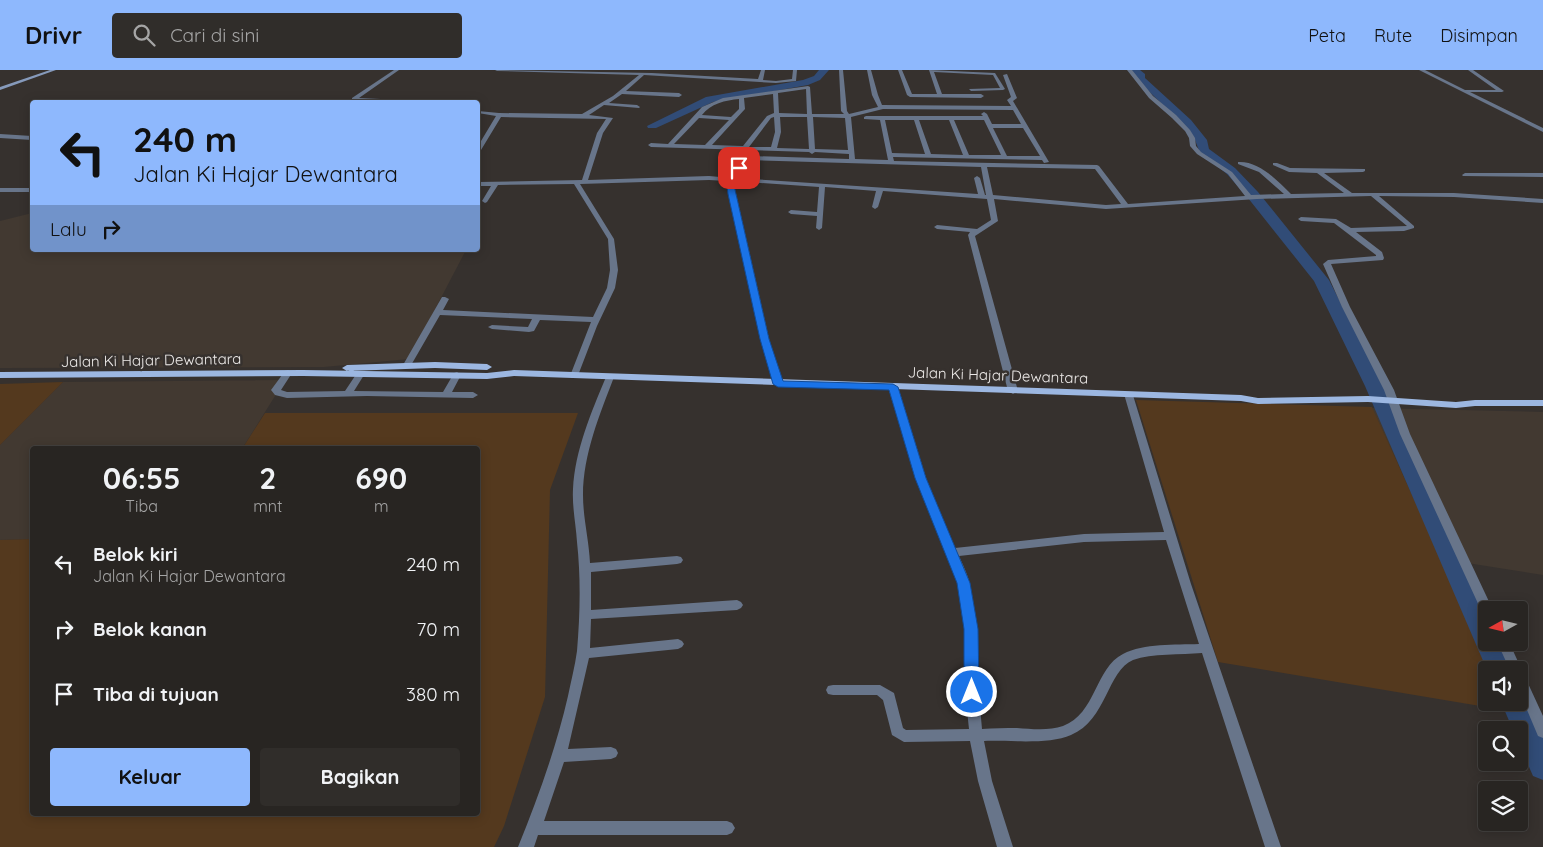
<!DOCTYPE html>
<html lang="id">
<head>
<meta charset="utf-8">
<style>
	:root { --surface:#282522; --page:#302d2a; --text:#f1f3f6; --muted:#a5a5a5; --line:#444240; --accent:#8eb8fd }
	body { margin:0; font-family:Quicksand,sans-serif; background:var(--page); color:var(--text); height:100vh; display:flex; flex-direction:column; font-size:19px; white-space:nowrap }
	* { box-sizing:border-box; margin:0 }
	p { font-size:16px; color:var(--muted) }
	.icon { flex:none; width:28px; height:28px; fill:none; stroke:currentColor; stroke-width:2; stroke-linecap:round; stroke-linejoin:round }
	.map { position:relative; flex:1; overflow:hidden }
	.drawer { position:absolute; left:30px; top:376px; width:450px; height:370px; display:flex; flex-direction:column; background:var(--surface); border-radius:5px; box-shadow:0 2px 12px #0003,0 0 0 1px var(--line) }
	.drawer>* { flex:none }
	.guide { position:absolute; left:30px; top:30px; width:450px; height:152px; border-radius:5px; box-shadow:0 2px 12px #0003,0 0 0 1px var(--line); background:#8eb8fd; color:#111; overflow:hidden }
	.needle { width:32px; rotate:262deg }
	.tools { position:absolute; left:1478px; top:531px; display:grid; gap:10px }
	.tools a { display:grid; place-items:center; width:50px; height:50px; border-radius:5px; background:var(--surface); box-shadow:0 2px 12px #0003,0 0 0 1px var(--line); font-size:25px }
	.pin { position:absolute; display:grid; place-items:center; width:42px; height:42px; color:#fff; margin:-21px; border-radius:10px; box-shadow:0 2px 8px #0006 }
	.me { position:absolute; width:55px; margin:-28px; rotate:0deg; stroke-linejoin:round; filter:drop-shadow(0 0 4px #0008) }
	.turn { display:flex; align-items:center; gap:18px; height:105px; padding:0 20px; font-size:22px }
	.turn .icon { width:65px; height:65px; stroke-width:2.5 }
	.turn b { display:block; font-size:35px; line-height:42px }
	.then { display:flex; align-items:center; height:48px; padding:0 20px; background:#0003; gap:10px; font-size:19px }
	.eta { display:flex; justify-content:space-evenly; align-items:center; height:85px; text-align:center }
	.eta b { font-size:30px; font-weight:700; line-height:35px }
	.button { display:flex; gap:10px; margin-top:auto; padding:10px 20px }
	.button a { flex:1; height:58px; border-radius:5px; background:var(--accent); color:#111; font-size:20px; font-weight:700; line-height:58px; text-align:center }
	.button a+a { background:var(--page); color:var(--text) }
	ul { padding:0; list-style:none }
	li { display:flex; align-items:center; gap:15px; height:65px; padding:0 20px }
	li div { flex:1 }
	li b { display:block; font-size:19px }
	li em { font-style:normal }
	header { display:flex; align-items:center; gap:30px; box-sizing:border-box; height:70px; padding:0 25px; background:var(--accent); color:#111 }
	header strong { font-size:24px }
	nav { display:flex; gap:28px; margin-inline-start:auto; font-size:18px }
	.search { width:350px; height:45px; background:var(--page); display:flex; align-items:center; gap:12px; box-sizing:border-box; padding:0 18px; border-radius:5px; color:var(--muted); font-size:19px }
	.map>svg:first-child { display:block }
</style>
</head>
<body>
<header>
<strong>Drivr</strong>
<div class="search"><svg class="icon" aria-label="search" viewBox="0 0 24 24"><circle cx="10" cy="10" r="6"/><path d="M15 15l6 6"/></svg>Cari di sini</div>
<nav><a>Peta</a><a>Rute</a><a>Disimpan</a></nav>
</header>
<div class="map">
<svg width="1543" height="777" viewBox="0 0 1543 777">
	<rect width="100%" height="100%" fill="#36312e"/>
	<path fill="#423931" d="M32,143v37h434l-57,109 -85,8 -324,1v-147z
		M285,310l-43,69h-210v90l-32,1v-95l63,-63z
		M1372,338l171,4v163l-101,-16z"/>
	<path fill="#54391e" d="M63,312l-63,63v-61z
		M1136,330l236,7 120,263h-6v32l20,1 4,8 -292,-49z
		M265,343h313l-28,77 -5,207 -41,129 -10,21h-494v-307l32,-1v275h446v-365h-236z"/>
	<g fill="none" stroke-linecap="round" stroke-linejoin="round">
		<path fill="#314c77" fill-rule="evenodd" d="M819,0h10l-9,10 -12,5 -95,17 -57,26h-8l-1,-2 59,-29 97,-17 11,-4z
			M1129,0h11l5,4v4l46,42 16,20 2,9 26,19 23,24 71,88 54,106 103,226v30h15l12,28h-26l-122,-284 -51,-105 -66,-83 -21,-24 -27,-21 -5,-13 -12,-16 -46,-44 -1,-4z
			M1519,622l4,2 20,42v44l-10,-4 -14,-32v-14h-6l-12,-28h18z"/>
		<path fill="#68758a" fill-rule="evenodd" d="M394,0h5l-40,28 43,2 2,2 -52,-2v-2z
			M495,0l157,3 106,6 3,-9h4l-2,10 13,1 16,-2 1,-9h4l-1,11 -20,2 -132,-8 -18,16 53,2 3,2 -3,2 -57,-3 -13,9 28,2 3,2 -1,1 -35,-3 -15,10 24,3 -10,15 -15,47 121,-4 22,2 14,-20 6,-2 98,3v-5l-34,-2 -3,2 -3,-2 -158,-5 -3,-2 3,-2 17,1 34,-37 21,-9 85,-12 2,1 2,27h32l-3,-3 -2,-41h4l4,41 2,3 29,-7 -6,-12 -5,-25h4l7,25 4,10 129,1 -4,-6 4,-3 -8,-22 4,-1 10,24 -4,3 36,61 -5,1 -2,-3 -149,-3 1,4 203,4 2,1 29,38 117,-8 -17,-22 -31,-20 -7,-8 -1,-8 -4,-7 -13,-13 -23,-20 -22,-28h5l21,26 23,19 14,15 5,8 1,8 5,6 31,20 19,23 33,-1 -25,-22 -21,-8v-2c22,-1 38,18 53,32l53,-1 -27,-20 -28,-1 -16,-7v-2h4l13,5 75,1v2l-2,1 -39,1 28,20h102l89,6v4l-89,-6 -75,-1 35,30v2l-10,3 -48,1 26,20 2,6 -1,2 -52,4 19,43 44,83 16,44 83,176h-7v4l-3,-1 -2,-3 -81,-176 -16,-44 -42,-83 -19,-43 5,-4 48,-4v-1l-42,-32 -33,-2 -3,-2 3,-2 35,2 15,9 56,-2 -36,-30 -114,3 -151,10 -112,-10 4,22 -23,15 43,155 -5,3 -5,-3 -40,-156 2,-3 -33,-3 -3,-2 3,-2 40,4 14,-9 -4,-21 -104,-8 -5,16 -3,2 -3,-2 4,-16 -51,-4 -3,41 -3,2 -3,-2 1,-12 -26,-2 -3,-2 3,-2 26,2 2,-25 -86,-6 36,158 13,45 -4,3 -4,-3 -13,-45 -35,-158 -17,-1 -129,4 34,55 4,31 -3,18 -18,38 -20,52h-6l-1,-2 21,-54 -51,-2 -6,11 -5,1 -37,-3 -4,-2 4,-2 36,2 4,-8 -92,-4 -30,52h-6l-1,-2 39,-68h3l4,2 -6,11 150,7 14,-29 3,-18 -2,-31 -34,-55 -76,1 -11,17 -2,1 -3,-2 9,-15h-13v-4l104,-2 15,-47 9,-14 -105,-2 -20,33 -3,2v-6l18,-30 -18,-3v-2l21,2 83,1 31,-18 26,-21 -142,-4zM806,19l1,25 -28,-1 -1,-20zM773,24l1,19 -7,3 -24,30 -31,-1 33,-36 -1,-11zM739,29v10l-8,8 -29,-2c8,-11 24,-15 37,-16zM883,39l130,1 8,14h-29l-5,-10 -3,-2 -3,2 2,2h-117l-2,1v2l16,1 8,40 -33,-1 -4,-42zM774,47l1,15 -4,15h-22l22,-29zM780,47h27l2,32 -32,-1 4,-16zM813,47l32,1 3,32 -33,-1zM699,48l30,2 -24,25 -31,-1zM885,50h29l11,34 -33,-1zM919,50h30l14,35 -32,-1zM954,50h30l17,35h-32zM993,58h30l17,28h-33zM749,90l232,7 5,28h-1l-5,-17 -3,-2 -3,2 4,16 -241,-16zM987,97l108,2 26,35 -15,1 -113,-10z
			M898,0h4l10,24h25l-8,-24 66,3 10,16 -2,1 -32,1 -2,-2 31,-1 -7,-13 -59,-3 8,22h39l3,2 -3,2 -71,-1 -3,-2z
			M1419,0h6l40,20h31l-28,-20h5l31,21 -2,1h-32l73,36v4z
			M0,64l32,2v4l-32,-2z
			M1465,103h78v4l-80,-1 -1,-1z
			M0,118h32v4h-32z
			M288,300l4,3 -11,17 6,2 58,-1 12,-18 3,-1 4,3 -10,16 89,1 11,-19 3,-1 4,3 -9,17h21l5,3 -5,3 -106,-2 -80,2 -12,-3 -4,-5 14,-19z
			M610,304l4,3c-14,37 -31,77 -31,118 0,23 6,45 7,68l87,-7 4,1 2,3 -2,3 -4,1 -86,8v38l146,-10 4,2 2,3 -2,3 -4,2 -146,9 -1,29 88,-9 4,2 2,3 -2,3 -4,2 -89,9 -21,91 43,-2 5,2 2,4 -2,4 -5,2 -47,3 -20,59h183l5,2 3,5 -3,5 -5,2h-189l-4,12h-16c20,-49 38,-99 50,-151 3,-15 7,-30 9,-45 3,-36 4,-72 0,-109 -1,-17 -5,-35 -4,-53 2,-39 18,-76 33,-112z
			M893,314l5,3 28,91 29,70 129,-14 80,-2 -40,-138 2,-2h6l59,192 90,263h-16l-63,-194c-21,2 -50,0 -69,7 -26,11 -26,60 -62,75 -22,10 -62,5 -87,6l8,40 21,66h-16l-19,-66 -8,-40 -66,1 -12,-7 -9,-35 -6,-5h-44l-5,-1 -2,-4 2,-4 5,-1h47l14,8 9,35 3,2 63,-1 -4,-37v-63l-7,-46 -42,-105 -28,-91zM1166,470l33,104c-24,1 -55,-1 -76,10 -28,14 -27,60 -60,72 -14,5 -32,3 -46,2 -12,0 -23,0 -35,1 -5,-48 -2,-97 -12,-144 -2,-10 -7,-20 -11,-29l125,-14z
			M1497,572h12l34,74v22l-5,-2 -19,-45v-21h-9z"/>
		<path fill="#869abb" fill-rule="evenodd" d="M50,0h6l-56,20v-3z"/>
		<path fill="#9cb7e1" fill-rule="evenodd" d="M435,292l52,2 5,3 -5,3 -52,-2 -88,3 -5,-3 5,-3z
			M303,300l184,3 27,-3 727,25 17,3 110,-2 88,6 19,-2h68v6h-68l-19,2 -88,-6 -110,2 -17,-3 -727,-25 -27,3 -184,-3 -303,2v-6z"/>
	</g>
	<path fill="#1a73e8" stroke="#114b97" d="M737,97l6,1 -10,13 3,13 33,145 14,42 110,3 5,3 28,91 44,105 8,46 1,63 -2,4 -5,2 -5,-2 -3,-4v-63l-7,-46 -42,-105 -26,-88 -111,-3 -5,-3 -13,-45 -32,-145 -2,-15 4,-2z"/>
	<g text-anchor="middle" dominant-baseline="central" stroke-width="5" stroke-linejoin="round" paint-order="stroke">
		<g font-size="15" fill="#ece9e7" stroke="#36312e">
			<text transform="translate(151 290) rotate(-1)">Jalan Ki Hajar Dewantara</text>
			<text transform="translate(998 305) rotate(2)">Jalan Ki Hajar Dewantara</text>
		</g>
	</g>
</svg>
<div class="tools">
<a><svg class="needle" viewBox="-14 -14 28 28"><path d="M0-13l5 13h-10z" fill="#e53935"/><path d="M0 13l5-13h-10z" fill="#a5a5a5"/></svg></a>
<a><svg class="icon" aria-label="sound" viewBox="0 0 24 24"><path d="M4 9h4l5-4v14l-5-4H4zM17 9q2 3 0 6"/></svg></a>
<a><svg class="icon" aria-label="search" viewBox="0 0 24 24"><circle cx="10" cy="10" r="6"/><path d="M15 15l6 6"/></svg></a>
<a><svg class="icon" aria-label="layers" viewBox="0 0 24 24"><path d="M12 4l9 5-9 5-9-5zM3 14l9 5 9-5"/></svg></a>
</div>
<div class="pin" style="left:739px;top:98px;background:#d93025"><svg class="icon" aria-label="arrive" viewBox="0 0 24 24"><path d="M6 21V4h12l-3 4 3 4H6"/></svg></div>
<svg class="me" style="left:972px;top:622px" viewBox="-20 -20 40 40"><circle r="17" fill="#1a73e8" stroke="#fff" stroke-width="3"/><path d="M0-11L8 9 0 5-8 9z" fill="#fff"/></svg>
<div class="guide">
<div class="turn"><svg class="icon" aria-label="left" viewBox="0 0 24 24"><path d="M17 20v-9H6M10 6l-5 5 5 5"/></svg><div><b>240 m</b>Jalan Ki Hajar Dewantara</div></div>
<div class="then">Lalu<svg class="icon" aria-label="right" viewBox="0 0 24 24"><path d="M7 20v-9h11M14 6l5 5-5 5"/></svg></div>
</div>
<section class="drawer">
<div class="eta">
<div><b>06:55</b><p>Tiba</p></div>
<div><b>2</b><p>mnt</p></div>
<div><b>690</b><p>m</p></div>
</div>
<ul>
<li><svg class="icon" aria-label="left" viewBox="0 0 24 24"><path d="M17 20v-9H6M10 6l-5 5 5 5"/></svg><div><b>Belok kiri</b><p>Jalan Ki Hajar Dewantara</p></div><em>240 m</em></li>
<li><svg class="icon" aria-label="right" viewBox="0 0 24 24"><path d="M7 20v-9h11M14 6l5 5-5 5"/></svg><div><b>Belok kanan</b></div><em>70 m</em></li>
<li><svg class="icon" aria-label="arrive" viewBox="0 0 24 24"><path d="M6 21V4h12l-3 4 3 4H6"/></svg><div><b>Tiba di tujuan</b></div><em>380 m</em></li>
</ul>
<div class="button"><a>Keluar</a><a>Bagikan</a></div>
</section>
</div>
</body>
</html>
